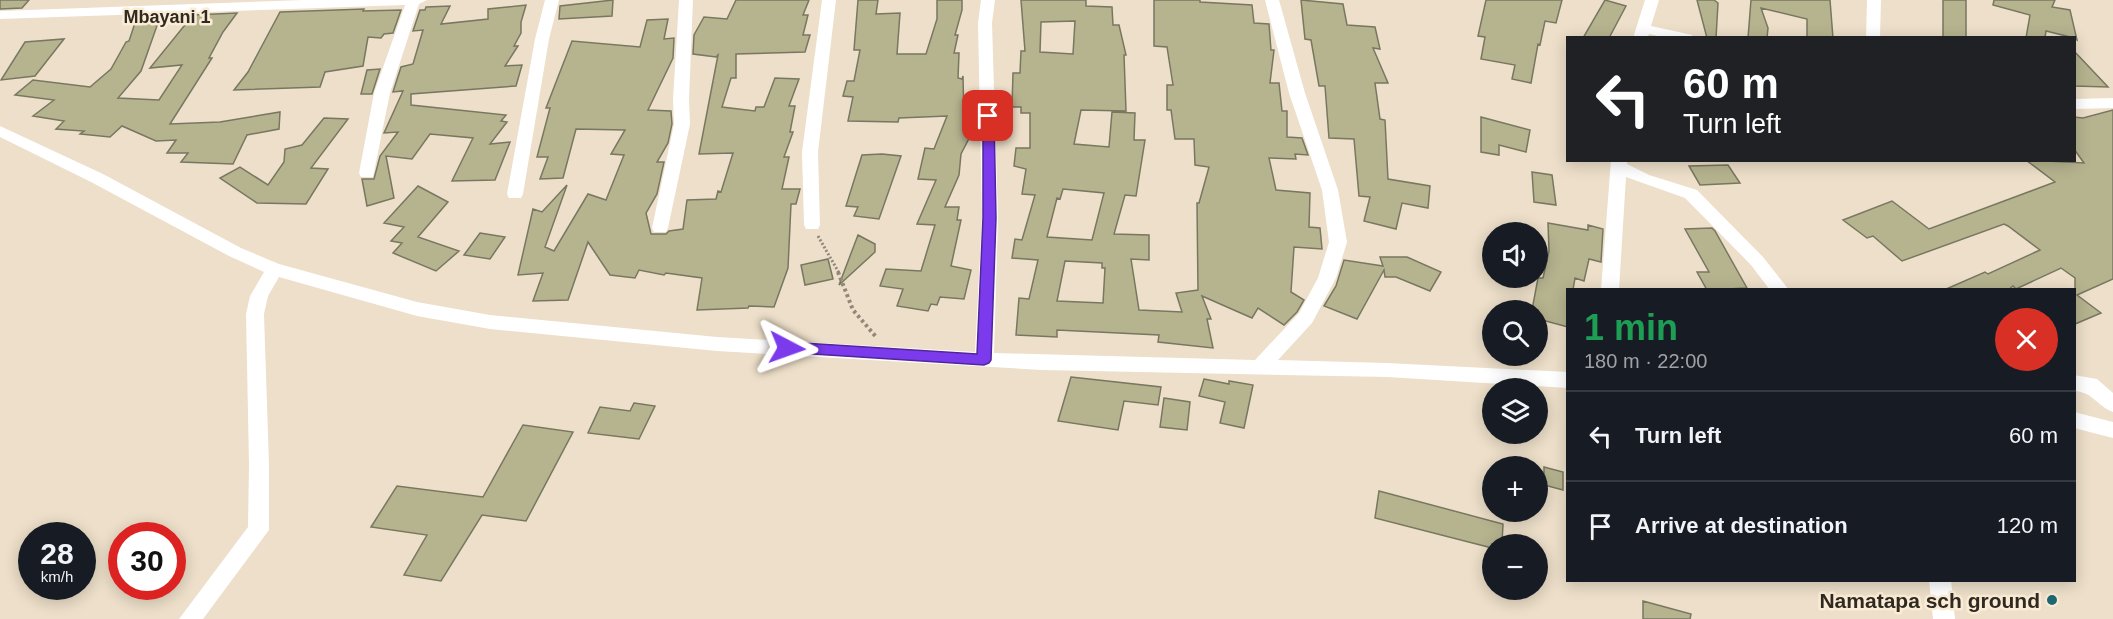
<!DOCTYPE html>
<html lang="en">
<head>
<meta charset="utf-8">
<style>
	:root { --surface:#171b24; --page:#20242c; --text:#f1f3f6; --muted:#9ea1a6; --line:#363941 }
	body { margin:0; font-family:Arial,sans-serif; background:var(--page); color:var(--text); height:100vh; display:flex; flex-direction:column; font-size:22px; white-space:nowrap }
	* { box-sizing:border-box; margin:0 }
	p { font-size:20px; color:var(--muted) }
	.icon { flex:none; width:33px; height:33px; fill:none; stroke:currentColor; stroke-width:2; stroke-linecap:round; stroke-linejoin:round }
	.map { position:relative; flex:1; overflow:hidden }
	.drawer { position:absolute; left:1566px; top:288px; width:510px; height:294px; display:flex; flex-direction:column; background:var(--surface); border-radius:0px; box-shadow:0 3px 15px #0003 }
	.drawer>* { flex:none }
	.top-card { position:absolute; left:1566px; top:36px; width:510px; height:126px; border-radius:0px; box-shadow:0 3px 15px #0003; background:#202124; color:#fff; overflow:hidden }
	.tools { position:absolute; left:1482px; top:222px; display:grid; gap:12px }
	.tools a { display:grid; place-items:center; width:66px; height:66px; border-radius:50%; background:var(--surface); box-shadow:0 3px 15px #0003; font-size:30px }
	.speed { position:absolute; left:18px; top:522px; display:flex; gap:12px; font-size:30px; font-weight:700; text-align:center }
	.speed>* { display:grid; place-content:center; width:78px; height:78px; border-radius:50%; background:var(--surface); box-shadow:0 3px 15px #0003; line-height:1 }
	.speed small { font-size:15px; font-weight:400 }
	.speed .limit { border:9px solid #d22; background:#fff; color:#111 }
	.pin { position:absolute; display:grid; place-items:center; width:51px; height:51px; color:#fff; margin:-26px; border-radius:12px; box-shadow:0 3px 9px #0006 }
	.me { position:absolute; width:66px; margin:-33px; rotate:94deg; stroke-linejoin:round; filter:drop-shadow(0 0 4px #0008) }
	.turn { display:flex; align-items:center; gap:21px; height:126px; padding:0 18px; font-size:27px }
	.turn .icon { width:78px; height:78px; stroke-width:2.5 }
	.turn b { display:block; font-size:42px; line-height:51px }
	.round { display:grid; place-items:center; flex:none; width:63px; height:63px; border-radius:32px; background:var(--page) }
	.head { display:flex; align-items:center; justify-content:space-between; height:102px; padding:0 18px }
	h1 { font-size:36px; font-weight:700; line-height:45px; color:#1e9e55 }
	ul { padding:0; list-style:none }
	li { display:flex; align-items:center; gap:18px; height:90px; padding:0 18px; border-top:2px solid var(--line) }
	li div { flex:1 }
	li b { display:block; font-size:22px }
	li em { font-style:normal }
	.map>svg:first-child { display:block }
</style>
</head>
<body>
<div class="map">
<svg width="2113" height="619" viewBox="0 0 2113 619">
	<rect width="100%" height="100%" fill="#eddfc9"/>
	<path fill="#b6b48f" stroke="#787761" stroke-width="1.5" fill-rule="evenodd" d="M0,0h29l-7,8 -22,1z
		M613,0l-1,16 -53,3 1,-13z
		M736,0h73l-6,15h5l-5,20h7l-5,17 -69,2v24h-5l-9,29 33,4 1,-4h8l11,-29 24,1 -10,27h6l-5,26h3l-9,25h5l-7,32h18l-4,15h-5l-3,64 -14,39 -25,-1 -1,2 -51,2 5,-32 -36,-5 -2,2 -25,-5 -4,8 -25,-3 -22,-33 -20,58 -35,1 10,-28 -25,2 15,-66 9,3 25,-27 -22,62 9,4 34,-57 18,6 18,-45 -13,-1 14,-24 -49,-1 -13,49 -23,1 8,-22h-11l13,-49h-4l26,-67 68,6 7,-27 21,-1 -4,20 10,-1 -1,20 -25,52 23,1 1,13 -4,19 -11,19h7l-7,32 -11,19 5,21h15l3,-3 14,-2 4,-29 29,-1 2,-8 3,1 12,-39 -34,1 19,-99 -2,2 -23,-3 1,-19 10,-18 23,2z
		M858,0h20l-2,14 24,-1 -3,41h29l11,-35v-19h25v10l-7,25h3l-4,18h5l-1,25 4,1 1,-3 1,45 13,2 -16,31 -2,21 -14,32h14l-2,13h4l-10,46 20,4 -7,29 -24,-2 -3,8 -6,-1 -3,7 -31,-5 6,-17 -23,-3 6,-17 35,2 14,-46 -18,-1 19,-44 -18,-1 7,-31 9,1 13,-33 -48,2 -1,4 -50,-1 5,-24 -10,-1 4,-15h7l6,-31h-6z
		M1021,0h65v6l26,1 1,18h6l7,30h-2l2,56 -45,-1 -7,34 35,3 3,-35 23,1 -1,27h11l-9,56 -11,-1 -11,39 35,1v25l-18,-1 8,51 43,2 -6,-19 22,-3 -1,-87h2l10,-36 -14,-2 -1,-26h-19l-4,-29h-4v-25h6l-6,-38 -13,-1v-46h46v2l52,3 2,18 15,1 2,26h3l-4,33h9l3,28h5v26l15,1 6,17 -13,-1 1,5 -27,-1 7,32 34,3 -1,34 11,1 2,21 -28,-2 -3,45 13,8 -7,12 -13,13 -26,-17 -6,10 -50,-22 9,23h-4l6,29 -55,-6 1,-7 -102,-5v7l-41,-2 3,-37 10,1 9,-39 -26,-2 3,-19 7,1 13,-45 -13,-1 4,-25 -12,-3 2,-18h14v-35h-9v-6h-9l1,-34h7l1,-22h4zM1075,21l-2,33 -33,-2 1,-30zM1063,189l41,4 -12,47 -45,-3 10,-39 3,1zM1065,261l37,2v5h3l-2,35 -46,-2z
		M1301,0l42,4 4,21 28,2 5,22 -7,-1 15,35h-13l5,36 5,1 3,59 42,7 -2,22 -26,-5 -6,26 -32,-8 6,-24 -11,-1 -5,-57 -25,-1 -4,-52h-6l-8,-46 -6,-1z
		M1486,0h76l-6,23 -11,-2 -5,24 -2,-1 -7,39 -19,-4 3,-14 -34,-6 4,-22 -7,-1z
		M1605,0l21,6 -17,32h-26z
		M1697,0h17l4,3 -2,35h-9z
		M1751,0h79l3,38h-26v-19l-46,-11 7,20 -1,10h-19z
		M1943,0h23v38h-23z
		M1994,0h61l-3,7 18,3 7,30 -3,-2 -28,-7 -1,7h-19l4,-23 -37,-10z
		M526,5l-5,17v11l-7,13h4l-13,20 17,-1 -6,21 -105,8v11l95,10 -5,6 6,1 -17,22 20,-2 -15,38 -43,1 21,-43 -43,-4 -18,25 -26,-3 8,42 -27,8 -5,-27h12l6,-23 18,-24 -14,1 19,-42 -10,1 8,-25 12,-3 10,-34 -10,1 7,-21h5l1,-3 24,-1 -9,18 47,-5v-10z
		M364,9l-1,2 38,-1 -8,23 -9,1 -3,4 -13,-1 -5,29 -38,6 -5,15 -86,3 14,-18 32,-60z
		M237,13l-14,19 -14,26h3l-42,66 50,-2 60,-10 -1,17 -32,6 -14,29 -52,-2 7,-9h-21l9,-13 -20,1 -34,-15 -12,11 -30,-3 4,-3 -28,-2 8,-8 -31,-5 21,-16 -39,-5 18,-15 57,7 21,-18 15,-27 3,-1 6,-18 24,-3 -18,51 -23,27 41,2 23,-35 -32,3 43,-53z
		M64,39l-29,37 -34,4 24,-38z
		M2074,51l34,36 -34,-1z
		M380,69l-8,25h-11l6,-24z
		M2113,110v169l-36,16 24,18 -26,11v-46l-14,-10 -45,21 -3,-3 -5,4h-64l41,-18 3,2 52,-24 -32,-24 -4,-2 -102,37 -29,-25 -6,2 -24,-18 49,-19 37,28 126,-47 -29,-22 58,3 -10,-14v-32l9,1z
		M1481,117l49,13 -4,22 -27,-7v10l-18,-3z
		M324,118l24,1 -37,49 17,1 -22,35 -49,-1 -37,-25 20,-11 28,18 16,-23 1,-13 17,-4z
		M882,154l19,2 -22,63 -25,-3 4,-9 -12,-1 16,-51z
		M1728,165l12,18 -40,2 -11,-19z
		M1532,172l20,3 4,30 -22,-3z
		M418,186l30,16 -30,35 41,14 -23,20 -43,-18 9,-10 -11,-2 13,-14 -20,-4z
		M1548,223l40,7v-5l15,4 -2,33 -12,-3 -5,22 -9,-3 -2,12h-5v37l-30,-8v-9h-6l6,-32h5l6,-27z
		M1712,228l3,3 32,57 -40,2 -10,-18h12l-24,-43z
		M480,233l25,4 -15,22 -26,-4z
		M858,235l17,9v8l-36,33z
		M1380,257h27l34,15 -11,19 -34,-14h-11l-1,-7 -27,49 -33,-13 12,-20 8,-26 39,6z
		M828,259l5,20 -28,6 -4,-20z
		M1071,377l90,10 -3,18 -34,-4 -6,29 -60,-9z
		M1204,379l25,5v-3l24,4 -9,43 -24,-5 5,-21 -26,-6z
		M1164,398l26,4 -3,28 -27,-3z
		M634,403l21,3 -16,33 -51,-6 12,-26 30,4z
		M523,425l50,7 -47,89 -44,-6 -41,66 -37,-6 23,-40 -56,-8 26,-41 86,11z
		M1544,467l19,5v18l-19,-5z
		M1379,491l124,33 -1,20h-10v4l-117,-30z
		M1643,601l48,13 -1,5h-47z"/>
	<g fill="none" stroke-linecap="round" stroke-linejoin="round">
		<path stroke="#928879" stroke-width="3" stroke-dasharray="2 2" stroke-linecap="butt" d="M818,236l21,37"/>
		<path stroke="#928879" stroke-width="4" stroke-dasharray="3 3" stroke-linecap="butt" d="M838,272l15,38 24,28"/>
		<path fill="#fff" fill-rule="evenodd" d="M304,0h123l-8,4 -29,89 -17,84h-12l-2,-4 15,-80 31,-88 -405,14v-8z
			M545,0h14l-10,39 -26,155 -2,4h-12l-2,-4 28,-155z
			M679,0h14l-4,99 1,25 -22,104 -2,4h-12l-2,-4 22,-104 -1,-25z
			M822,0h14l-18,152 2,73 -2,4h-12l-2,-4 -2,-73z
			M981,0h14l-3,23 6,195 -4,135 261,7 44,-47 19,-35 11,-36 -7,-52 -33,-97 -24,-93h14l26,93 33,97 9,52 -11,36 -24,45 -34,37 109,3 181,9v16l-181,-11 -345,-7 -325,-19 -227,-22 -73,-13 -138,-39 -11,19 -4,18 5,151v65l-66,89h-24l69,-92 1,-62 -3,-151 4,-18 14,-24 -35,-16 -138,-74 -91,-45v-11l103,48 138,74 38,16 138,38 73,13 227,22 258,15 7,-134 -4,-195z
			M1645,0h14l-8,26 41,9 2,3h-28l-17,-4 -2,4h-14z
			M1867,0h14l-1,38h-14z
			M2113,98v10l-39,1v-10z
			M1611,160h16v4l22,11 48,15 66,67 26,33h-19l-19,-25 -66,-67 -59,-21 -7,113h-18z
			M2074,375l23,4 16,14v19c-16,-6 -20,-20 -39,-21z
			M2074,412l39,10v16l-39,-10z
			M1929,580h22l4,39h-22z"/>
	</g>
	<path fill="#7c3aed" stroke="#51269a" stroke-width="1.5" d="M988,113l6,3 2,102 -5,142 -2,3 -5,2 -202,-13 -2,-4 2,-4 5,-2 190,12 6,-136v-102z"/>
	<circle fill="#1d6673" stroke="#fbecd6" stroke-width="2" cx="2052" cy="600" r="6"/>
	<g text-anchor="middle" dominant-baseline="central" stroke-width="5" stroke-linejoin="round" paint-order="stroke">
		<g font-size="18" font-weight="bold" fill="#302a22" stroke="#fbecd6">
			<text x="167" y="17">Mbayani 1</text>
		</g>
		<g font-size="21" font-weight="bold" fill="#302a22" stroke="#fbecd6" text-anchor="end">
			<text x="2040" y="600">Namatapa sch ground</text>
		</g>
	</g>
</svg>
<div class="tools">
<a><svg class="icon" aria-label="sound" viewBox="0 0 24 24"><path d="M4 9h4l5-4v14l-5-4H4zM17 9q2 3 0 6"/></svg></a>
<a><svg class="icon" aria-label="search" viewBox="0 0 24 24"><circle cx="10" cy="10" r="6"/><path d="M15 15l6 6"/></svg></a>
<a><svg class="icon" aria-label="layers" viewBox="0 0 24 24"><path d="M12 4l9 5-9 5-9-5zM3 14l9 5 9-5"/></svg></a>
<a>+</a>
<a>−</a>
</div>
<div class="speed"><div>28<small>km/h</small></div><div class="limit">30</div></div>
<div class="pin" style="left:988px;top:116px;background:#d93025"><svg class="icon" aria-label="arrive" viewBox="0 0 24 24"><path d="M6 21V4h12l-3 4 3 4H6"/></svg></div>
<svg class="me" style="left:787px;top:348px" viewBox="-20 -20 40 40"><path d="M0-17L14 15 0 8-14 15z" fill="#7c3aed" stroke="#fff" stroke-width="4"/></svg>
<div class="top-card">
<div class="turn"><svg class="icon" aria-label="left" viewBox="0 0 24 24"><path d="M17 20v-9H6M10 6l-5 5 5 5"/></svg><div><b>60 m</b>Turn left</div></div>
</div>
<section class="drawer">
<div class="head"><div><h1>1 min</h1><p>180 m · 22:00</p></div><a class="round" style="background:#d93025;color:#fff"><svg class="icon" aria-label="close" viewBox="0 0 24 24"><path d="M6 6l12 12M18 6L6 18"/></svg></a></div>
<ul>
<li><svg class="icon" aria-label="left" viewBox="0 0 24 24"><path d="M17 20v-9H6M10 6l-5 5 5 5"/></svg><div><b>Turn left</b></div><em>60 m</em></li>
<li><svg class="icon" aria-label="arrive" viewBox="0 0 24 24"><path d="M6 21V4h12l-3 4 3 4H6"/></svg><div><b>Arrive at destination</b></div><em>120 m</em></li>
</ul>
</section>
</div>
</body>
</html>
